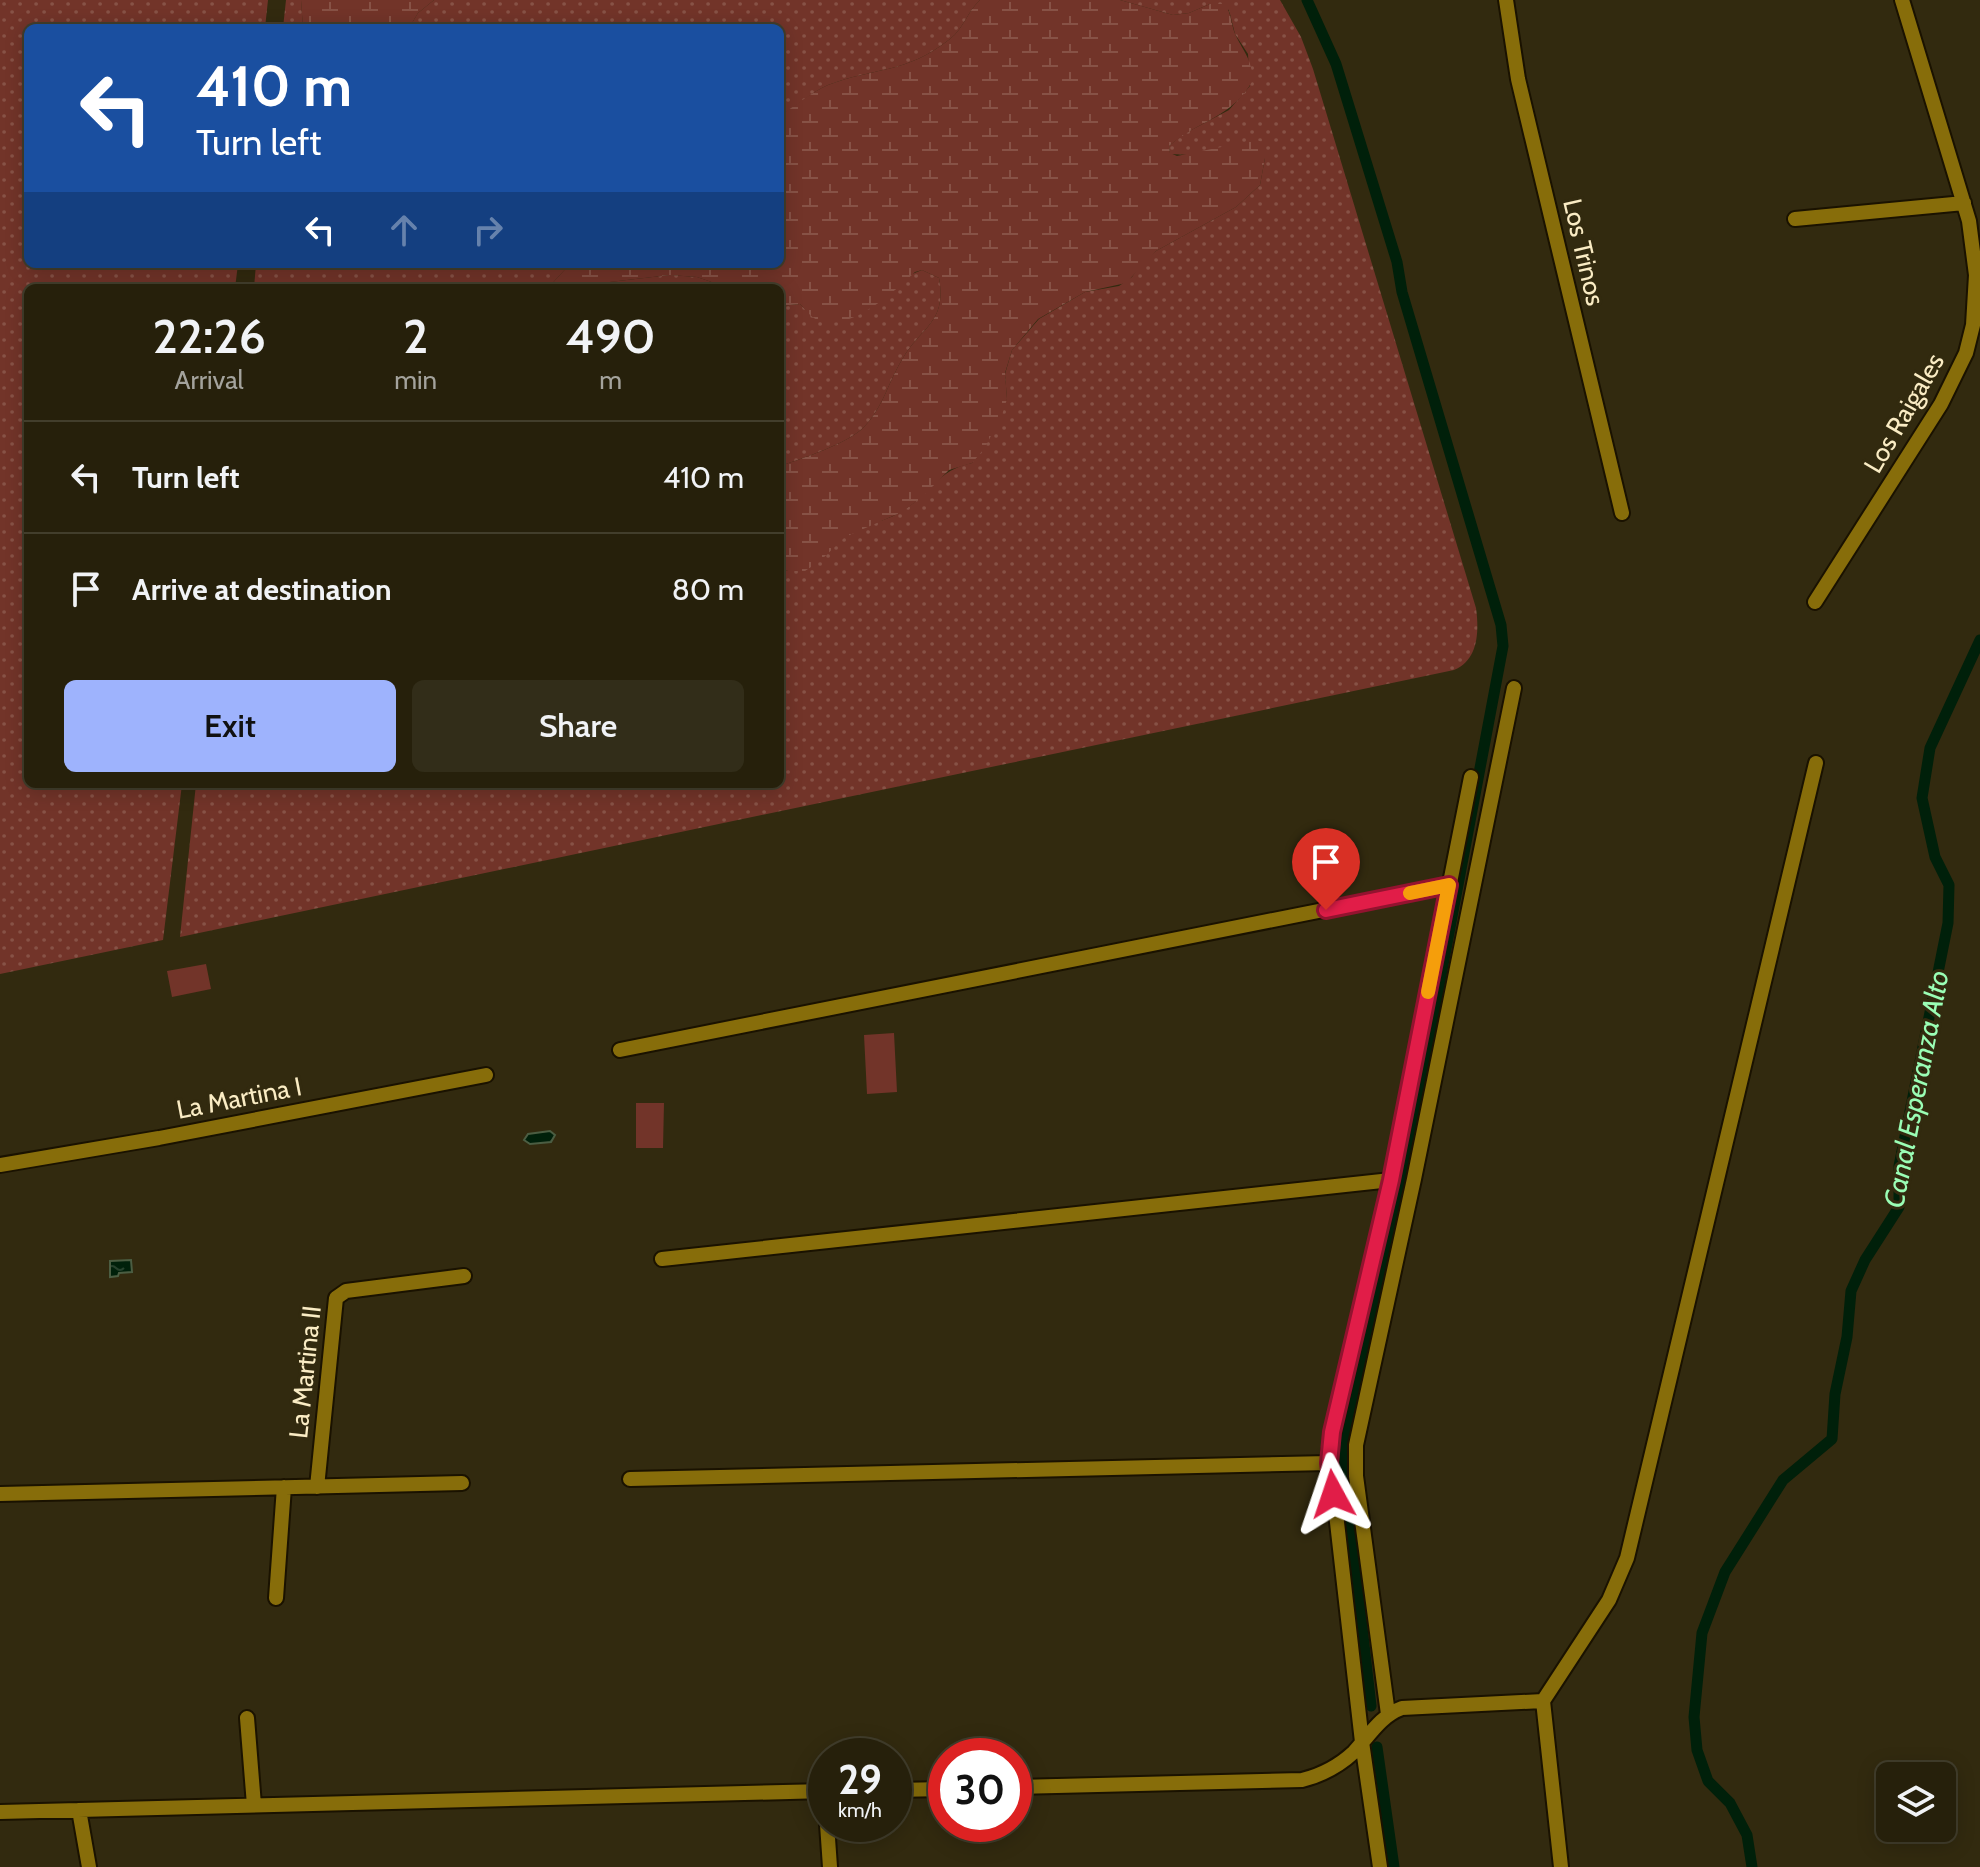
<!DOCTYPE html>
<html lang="en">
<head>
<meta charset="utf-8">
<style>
	:root { --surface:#26200b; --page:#322d19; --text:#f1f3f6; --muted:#a4a39d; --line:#423e2c; --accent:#9eb3fd }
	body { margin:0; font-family:Cabin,sans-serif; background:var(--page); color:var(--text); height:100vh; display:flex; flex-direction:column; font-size:30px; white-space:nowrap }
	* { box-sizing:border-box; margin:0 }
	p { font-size:26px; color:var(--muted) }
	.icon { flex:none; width:44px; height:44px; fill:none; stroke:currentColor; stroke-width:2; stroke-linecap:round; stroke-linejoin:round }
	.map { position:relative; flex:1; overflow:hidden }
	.details { position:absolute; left:24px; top:284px; width:760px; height:504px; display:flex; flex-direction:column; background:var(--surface); border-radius:12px; box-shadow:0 4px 20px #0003,0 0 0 2px var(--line) }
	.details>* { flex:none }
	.banner { position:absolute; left:24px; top:24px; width:760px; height:244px; border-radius:12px; box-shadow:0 4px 20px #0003,0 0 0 2px var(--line); background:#1a4fa0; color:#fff; overflow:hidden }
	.controls { position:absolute; left:1876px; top:1762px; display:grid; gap:16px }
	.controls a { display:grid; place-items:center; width:80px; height:80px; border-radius:12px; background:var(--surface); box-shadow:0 4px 20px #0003,0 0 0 2px var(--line); font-size:40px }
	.speed { position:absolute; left:808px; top:1738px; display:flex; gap:16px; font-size:40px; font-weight:700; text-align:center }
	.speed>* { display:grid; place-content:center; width:104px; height:104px; border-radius:50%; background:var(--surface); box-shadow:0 4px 20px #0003,0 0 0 2px var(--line); line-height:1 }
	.speed small { font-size:20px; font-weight:400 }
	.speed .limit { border:12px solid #d22; background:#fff; color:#111 }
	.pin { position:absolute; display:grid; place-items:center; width:68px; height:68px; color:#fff; margin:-82px -34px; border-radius:50% 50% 50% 0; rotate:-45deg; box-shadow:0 0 8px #0007 }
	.pin .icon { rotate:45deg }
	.me { position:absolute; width:88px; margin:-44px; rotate:355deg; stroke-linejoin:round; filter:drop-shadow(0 0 6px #0008) }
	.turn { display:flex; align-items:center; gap:28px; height:168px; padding:0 40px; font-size:36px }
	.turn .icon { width:104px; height:104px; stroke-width:2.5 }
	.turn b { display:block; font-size:56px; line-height:68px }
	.lanes { display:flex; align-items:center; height:76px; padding:0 40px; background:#0003; justify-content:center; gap:40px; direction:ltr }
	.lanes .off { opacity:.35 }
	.eta { display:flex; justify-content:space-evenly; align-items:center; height:136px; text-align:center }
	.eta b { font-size:48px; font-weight:600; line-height:56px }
	.cta { display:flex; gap:16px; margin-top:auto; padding:16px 40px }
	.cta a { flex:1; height:92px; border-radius:12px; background:var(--accent); color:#111; font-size:32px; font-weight:600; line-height:92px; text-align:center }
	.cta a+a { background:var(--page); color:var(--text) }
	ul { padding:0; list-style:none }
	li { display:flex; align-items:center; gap:24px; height:112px; padding:0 40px; border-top:2px solid var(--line) }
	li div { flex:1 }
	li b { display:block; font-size:30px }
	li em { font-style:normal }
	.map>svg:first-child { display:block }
</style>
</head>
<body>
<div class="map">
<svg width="1980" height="1867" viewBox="0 0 1980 1867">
	<defs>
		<pattern id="grass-dots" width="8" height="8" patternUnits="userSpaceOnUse" patternTransform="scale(2)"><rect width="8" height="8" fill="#723429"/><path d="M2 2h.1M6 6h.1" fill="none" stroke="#875246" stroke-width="1.8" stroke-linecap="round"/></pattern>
		<pattern id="wetland-marsh" width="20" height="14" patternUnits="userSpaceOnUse" patternTransform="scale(2)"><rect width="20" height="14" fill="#723429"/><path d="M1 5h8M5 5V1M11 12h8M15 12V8" fill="none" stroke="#875246"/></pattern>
		<pattern id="water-ripples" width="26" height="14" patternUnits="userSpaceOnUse" patternTransform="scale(2)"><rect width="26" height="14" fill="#00200a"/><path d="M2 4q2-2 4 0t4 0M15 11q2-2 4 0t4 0" fill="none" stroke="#26412c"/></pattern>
	</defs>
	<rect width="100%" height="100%" fill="#322a0f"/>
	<path fill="url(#grass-dots)" d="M0,0h268l-3,28h-237v236h210l-3,24h-207v496h154l-19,156 -163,34z
		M286,0h15l2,28h-20z
		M434,0h546c-13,12 -16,28 -30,39 -44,35 -75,28 -122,46 -17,7 -31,22 -48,30v-87h-371l9,-15z
		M1120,0h160l21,37 12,32 163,539c3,22 3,52 -22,62l-1274,267 16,-153h584v-216l8,3c24,-14 49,-32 74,-44 14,-5 28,-8 40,-16 29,-17 35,-41 70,-48l35,-64 -2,-25 7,-24 27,-31 46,-27 34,-6 13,-9 10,-14 14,-12 80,-44 24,-22 5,-27 -95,-4 -1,-8 13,-11 47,-25 21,-24 -2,-32 -13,-20 -6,-24 -19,-6 -21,9 -16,2z
		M256,264h314l-22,24h-294z
		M922,270l17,8c8,44 -17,48 -36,80 -14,22 -20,50 -39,69 -17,17 -61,31 -84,39v-160l20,-2 11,11z
		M670,275l27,2 32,11h-146l18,-5z"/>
	<path fill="url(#wetland-marsh)" d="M301,0h133l-16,13 -9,15h-50l-16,-4 -6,4h-34z
		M980,0h140l53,15 16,-2 21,-9h15c7,10 6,22 11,32 9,18 15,22 17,44 -21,38 -54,40 -84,66l1,7 7,3 79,-16 7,2 2,16 -5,27 -24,22 -80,44 -30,32 -41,9 -47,27 -26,31 -7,23 2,26 -5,16 -18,34 -12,14 -23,7 -27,27 -20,15 -57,25 -25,24 -15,10h-17l-8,-3v-102c23,-8 67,-22 84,-39 19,-19 25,-47 39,-69 19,-32 44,-36 36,-80l-17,-8 -7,2c-21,20 -64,59 -95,49 -9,-3 -14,-11 -20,-17l-20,2v-18h-51l-32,-11 -27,-2 -69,8 -18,5h-35l22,-24h210v-149c16,-9 31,-23 48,-30 47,-18 78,-11 122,-46 14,-11 17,-27 30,-39z"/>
	<path fill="#723429" d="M206,964l5,25 -39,8 -5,-26z
		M894,1033l3,59 -30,2 -3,-59z
		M636,1103h28l-1,45h-27z"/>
	<path fill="url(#water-ripples)" stroke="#4b5d42" stroke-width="2" d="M550,1131l5,4 -4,7 -21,2 -6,-4 4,-6z
		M131,1260l1,12 -13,1 -1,3 -8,1v-16z"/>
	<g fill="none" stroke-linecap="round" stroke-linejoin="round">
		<path stroke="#00200a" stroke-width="11" d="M1307,0l29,64 61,198 5,30 99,333 2,21 -84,446 -72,332 -3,46 27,236
			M1377,1747l17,120
			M1752,1867l-5,-32 -17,-32 -22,-22 -11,-31 -3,-33 8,-84 23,-61 58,-92 49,-41 3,-45 12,-57 4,-46 14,-31 34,-53v-41l49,-243 1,-38 -14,-28 -13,-59 8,-50 50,-108"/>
		<defs>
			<path id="minor" d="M1506,0l12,79 104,434
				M1795,219l169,-16
				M1815,602l126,-198 25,-51 7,-28 3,-50 -7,-54 -67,-221
				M620,1050l829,-165
				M0,1165l159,-27 327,-63
				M662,1259l729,-79
				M630,1479l699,-16
				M317,1487l19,-189 10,-7 118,-15
				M0,1494l462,-11
				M276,1598l8,-111
				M1388,1714l-32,-238v-31l58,-266 100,-491
				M247,1718l7,87
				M1014,1787l288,-7c20,-5 37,-14 52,-28 15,-16 26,-36 48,-44l141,-7
				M894,1790l52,-1
				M825,1792l1,18
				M79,1810l10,57
				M0,1812l826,-21
				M827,1824l3,43
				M1380,1867l-18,-125 -33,-290 62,-272 80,-403
				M1561,1867l-18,-166 66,-101 18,-42 189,-795"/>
		</defs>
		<use href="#minor" stroke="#1a1200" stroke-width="18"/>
		<use href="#minor" stroke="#876d0a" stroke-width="14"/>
	</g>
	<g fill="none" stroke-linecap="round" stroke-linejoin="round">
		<defs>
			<path id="route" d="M1326,910l123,-25 -58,295 -59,252 -3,31 4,31"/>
		</defs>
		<use href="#route" stroke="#92132f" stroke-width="20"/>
		<use href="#route" stroke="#e11d48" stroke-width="14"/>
		<path stroke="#f59e0b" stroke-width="14" d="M1410,893l39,-8 -21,107"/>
	</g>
	<g text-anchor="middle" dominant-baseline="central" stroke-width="6" stroke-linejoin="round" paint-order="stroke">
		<g font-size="26" fill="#faecc4" stroke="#322a0f">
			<text transform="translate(1584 252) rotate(77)">Los Trinos</text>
			<text transform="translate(1904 413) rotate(-60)">Los Raigales</text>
			<text transform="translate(239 1098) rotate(-11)">La Martina I</text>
			<text transform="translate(305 1372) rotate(-84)">La Martina II</text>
		</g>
		<g font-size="28" font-style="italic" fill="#9afeb5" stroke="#322a0f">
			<text transform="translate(1916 1089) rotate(-79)">Canal Esperanza Alto</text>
		</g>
	</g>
</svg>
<div class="controls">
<a><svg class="icon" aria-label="layers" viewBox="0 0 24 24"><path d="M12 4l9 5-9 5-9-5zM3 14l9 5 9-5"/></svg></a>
</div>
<div class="speed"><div>29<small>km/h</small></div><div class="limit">30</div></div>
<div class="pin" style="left:1326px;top:910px;background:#d93025"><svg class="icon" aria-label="arrive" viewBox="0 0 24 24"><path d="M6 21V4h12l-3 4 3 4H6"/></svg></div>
<svg class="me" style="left:1333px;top:1494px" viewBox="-20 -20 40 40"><path d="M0-17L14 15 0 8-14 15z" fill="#e11d48" stroke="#fff" stroke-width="4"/></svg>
<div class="banner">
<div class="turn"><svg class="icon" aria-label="left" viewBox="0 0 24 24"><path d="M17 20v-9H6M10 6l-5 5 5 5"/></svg><div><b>410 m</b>Turn left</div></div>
<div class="lanes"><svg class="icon" aria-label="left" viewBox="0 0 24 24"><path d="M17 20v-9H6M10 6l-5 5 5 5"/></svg><svg class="icon off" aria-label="ahead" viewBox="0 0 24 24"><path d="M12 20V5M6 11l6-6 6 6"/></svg><svg class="icon off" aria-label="right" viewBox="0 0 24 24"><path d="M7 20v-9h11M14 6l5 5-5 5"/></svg></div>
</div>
<section class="details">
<div class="eta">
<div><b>22:26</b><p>Arrival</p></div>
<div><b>2</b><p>min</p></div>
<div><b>490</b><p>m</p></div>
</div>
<ul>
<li><svg class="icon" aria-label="left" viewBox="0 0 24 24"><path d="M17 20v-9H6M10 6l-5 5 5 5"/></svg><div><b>Turn left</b></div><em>410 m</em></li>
<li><svg class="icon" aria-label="arrive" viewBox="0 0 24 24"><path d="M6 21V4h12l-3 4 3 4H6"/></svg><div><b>Arrive at destination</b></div><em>80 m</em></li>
</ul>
<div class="cta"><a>Exit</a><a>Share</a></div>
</section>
</div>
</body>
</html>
